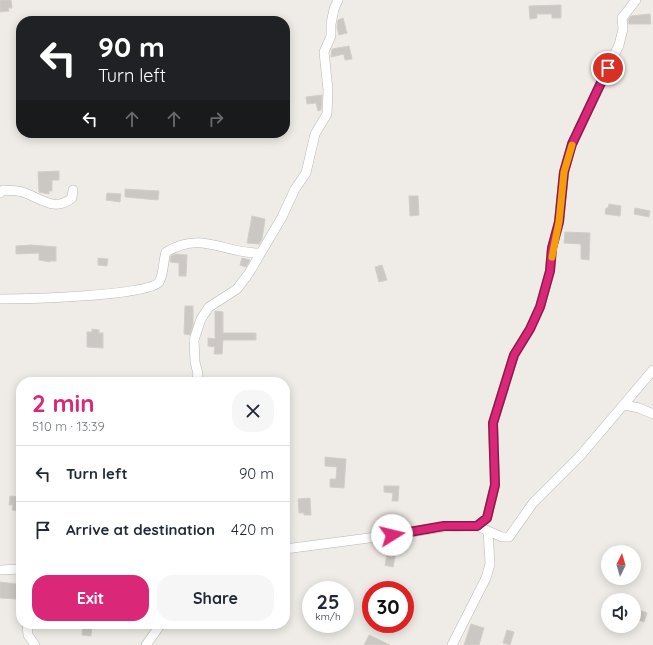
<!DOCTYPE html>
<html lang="en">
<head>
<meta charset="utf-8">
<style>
	:root { --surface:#fff; --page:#f6f6f7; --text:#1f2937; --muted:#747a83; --line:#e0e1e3; --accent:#db2777 }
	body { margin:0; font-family:Quicksand,sans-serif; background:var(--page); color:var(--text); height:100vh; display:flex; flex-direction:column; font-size:15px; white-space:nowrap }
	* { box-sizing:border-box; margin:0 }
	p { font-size:13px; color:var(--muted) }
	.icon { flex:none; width:22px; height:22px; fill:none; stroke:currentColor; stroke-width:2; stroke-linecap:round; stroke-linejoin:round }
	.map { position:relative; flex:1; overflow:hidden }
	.details { position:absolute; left:16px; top:377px; width:274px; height:252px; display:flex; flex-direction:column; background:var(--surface); border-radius:16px; box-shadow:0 2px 10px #0003 }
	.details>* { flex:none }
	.guide { position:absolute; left:16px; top:16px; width:274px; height:122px; border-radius:16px; box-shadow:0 2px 10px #0003; background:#202124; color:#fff; overflow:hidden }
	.needle { width:26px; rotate:5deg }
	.controls { position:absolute; left:601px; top:545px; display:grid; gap:8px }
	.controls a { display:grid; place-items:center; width:40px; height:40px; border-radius:50%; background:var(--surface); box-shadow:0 2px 10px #0003; font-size:20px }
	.speed { position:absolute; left:302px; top:581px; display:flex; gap:8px; font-size:20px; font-weight:700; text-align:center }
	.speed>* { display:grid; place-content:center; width:52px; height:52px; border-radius:50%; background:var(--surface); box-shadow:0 2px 10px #0003; line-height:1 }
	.speed small { font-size:10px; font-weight:400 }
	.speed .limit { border:6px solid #d22; background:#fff; color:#111 }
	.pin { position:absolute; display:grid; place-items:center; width:34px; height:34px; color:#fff; margin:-17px; border:2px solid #fff; border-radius:50%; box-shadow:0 1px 4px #0007 }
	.me { position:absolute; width:44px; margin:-22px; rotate:81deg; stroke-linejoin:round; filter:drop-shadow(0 0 3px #0008) }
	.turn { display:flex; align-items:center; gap:14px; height:84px; padding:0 16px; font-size:18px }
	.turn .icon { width:52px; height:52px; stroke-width:2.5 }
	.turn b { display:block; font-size:28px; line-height:34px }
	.lanes { display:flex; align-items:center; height:38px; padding:0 16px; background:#0003; justify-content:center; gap:20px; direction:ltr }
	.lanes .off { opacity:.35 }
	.round { display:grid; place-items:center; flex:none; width:42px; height:42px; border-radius:16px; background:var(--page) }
	.headline { display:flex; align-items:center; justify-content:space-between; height:68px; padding:0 16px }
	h1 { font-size:24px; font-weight:700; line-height:30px; color:var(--accent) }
	.primary-button { display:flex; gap:8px; margin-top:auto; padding:8px 16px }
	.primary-button a { flex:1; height:46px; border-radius:16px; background:var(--accent); color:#fff; font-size:16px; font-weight:700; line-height:46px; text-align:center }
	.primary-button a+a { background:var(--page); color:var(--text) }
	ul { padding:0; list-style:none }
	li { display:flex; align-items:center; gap:12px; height:56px; padding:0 16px; border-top:1px solid var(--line) }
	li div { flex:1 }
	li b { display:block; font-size:15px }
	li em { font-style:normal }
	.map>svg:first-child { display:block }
</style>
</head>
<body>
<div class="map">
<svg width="653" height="645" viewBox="0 0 653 645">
	<rect width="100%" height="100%" fill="#efece7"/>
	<path fill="#cbc7c4" stroke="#d3cec6" d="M0,0h11l1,8h-4l1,3 -9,1z
		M561,5v13h-9v-4h-15v4l-7,1 -1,-13z
		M650,14l1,10h-22l-1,-4 3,-4z
		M343,18l4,15 -8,2 -2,-8 1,-7z
		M349,46l3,13 -7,1 -1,-6 -13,3 1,-8z
		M322,95l-1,15 -3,1 -2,-8 -9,1 -1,-7z
		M59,171v9h-7v11h-3v3l-10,-2 -1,-20z
		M125,189l34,2 -1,9 -33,-3z
		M107,193l14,1 -1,8 -14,-2z
		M409,196h9l1,19 -9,1z
		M609,204l12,2 -1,10 -15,-2 1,-6h2z
		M635,208l15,3 -1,6 -15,-3z
		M252,216l13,3 -3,20 -3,5 -12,-1z
		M565,232l25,1 -1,27 -8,-1v-15l-17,-1z
		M31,245l25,2v14h-6v1l-11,-2v-7l-23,1v-8z
		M175,254l12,1 -1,21h-7v-13l-9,-1 1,-6z
		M98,258l10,1 -1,7 -9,-1z
		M242,258l8,2 -4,7 -6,-2z
		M382,265l5,15 -8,2 -4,-15z
		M185,306h8v19l-3,10 -6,-1z
		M215,311l8,1v21h33v7h-33l-1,14h-8l1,-7 -7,-1v-8l7,1z
		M92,329l7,1v3h4v15l-16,-1v-15h5z
		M325,457l21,2 -2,29 -14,-1v-8h6l1,-12 -12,-1z
		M384,486h15l-1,15h-6l1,-8 -9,-1z
		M10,496l11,1v14l-9,-1 1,-5h-4z
		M310,498l1,17h-7v-2h-5l-1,-14z
		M388,550l8,2 -3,15 -8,-2z
		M0,582l17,2 -1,15 -16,-1z
		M634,608l13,5 -3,9 -10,-4z
		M83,624h9l-1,12 -9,-1z
		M471,624l13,4 -5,17h-15z
		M507,630l7,2 -4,13 -7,-2z
		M369,635l21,10h-26z"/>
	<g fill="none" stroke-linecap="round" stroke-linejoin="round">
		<defs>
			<path id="minor" d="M0,193l3,-3c7,1 16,0 22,3 17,6 30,19 47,5l1,-8
				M0,299c22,0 150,-3 159,-17 5,-8 4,-21 7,-30 37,-22 57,2 94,1
				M196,382l2,-8 -3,-12 -1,-22 7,-21 8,-12 28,-18 12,-16 33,-56 13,-28 11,-16 9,-39 12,-20 1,-24 -4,-38 7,-16v-12l3,-15 4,-9
				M624,405l15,3 14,6
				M477,526l10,-8 8,-33 -2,-62 21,-68 16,-26 10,-22 10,-36 2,-23 7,-26 5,-50 8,-28 47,-99 4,-16 -1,-11 14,-18
				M285,549l107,-14 52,-8 33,-1 25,11h7l24,-34 47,-47 73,-86
				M0,570l21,-1
				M27,624l1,11 7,10
				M146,645l15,-21
				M452,645l34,-67 4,-14 -2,-33"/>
		</defs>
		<use href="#minor" stroke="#b4b7ba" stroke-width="10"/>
		<use href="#minor" stroke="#fff" stroke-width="9"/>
	</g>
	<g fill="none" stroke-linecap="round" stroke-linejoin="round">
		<defs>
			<path id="route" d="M392,535l52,-9h33l10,-8 8,-33 -2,-62 21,-68 16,-26 10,-22 10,-36 2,-23 7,-26 5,-50 8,-28 36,-76"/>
		</defs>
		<use href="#route" stroke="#8e194d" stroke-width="10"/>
		<use href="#route" stroke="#db2777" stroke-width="7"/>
		<path stroke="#f59e0b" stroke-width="7" d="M552,257l7,-35 5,-50 8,-27"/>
	</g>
</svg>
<div class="controls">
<a><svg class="needle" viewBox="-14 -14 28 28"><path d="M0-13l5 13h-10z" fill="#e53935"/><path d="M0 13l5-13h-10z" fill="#747a83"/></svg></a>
<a><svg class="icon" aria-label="sound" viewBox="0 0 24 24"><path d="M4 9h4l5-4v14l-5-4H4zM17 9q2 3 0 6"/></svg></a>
</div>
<div class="speed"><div>25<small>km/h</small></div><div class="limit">30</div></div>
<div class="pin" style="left:608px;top:68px;background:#d93025"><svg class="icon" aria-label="arrive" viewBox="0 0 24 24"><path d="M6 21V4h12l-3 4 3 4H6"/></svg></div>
<svg class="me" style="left:392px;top:535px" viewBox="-20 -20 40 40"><circle r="19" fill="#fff"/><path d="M0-13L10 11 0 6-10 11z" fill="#db2777"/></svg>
<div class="guide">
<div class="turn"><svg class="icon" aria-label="left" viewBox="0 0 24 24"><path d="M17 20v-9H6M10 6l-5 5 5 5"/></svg><div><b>90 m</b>Turn left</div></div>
<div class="lanes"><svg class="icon" aria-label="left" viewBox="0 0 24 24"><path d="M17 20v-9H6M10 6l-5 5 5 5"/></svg><svg class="icon off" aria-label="ahead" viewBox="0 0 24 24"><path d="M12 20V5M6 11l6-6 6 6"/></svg><svg class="icon off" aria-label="ahead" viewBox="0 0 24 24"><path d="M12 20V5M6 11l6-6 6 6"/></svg><svg class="icon off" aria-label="right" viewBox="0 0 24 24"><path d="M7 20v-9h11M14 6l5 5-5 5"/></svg></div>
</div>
<section class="details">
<div class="headline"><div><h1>2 min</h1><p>510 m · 13:39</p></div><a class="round"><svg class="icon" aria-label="close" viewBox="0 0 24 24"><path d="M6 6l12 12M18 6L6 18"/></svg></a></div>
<ul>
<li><svg class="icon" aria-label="left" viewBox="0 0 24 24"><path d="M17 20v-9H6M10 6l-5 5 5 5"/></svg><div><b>Turn left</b></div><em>90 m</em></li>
<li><svg class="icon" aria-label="arrive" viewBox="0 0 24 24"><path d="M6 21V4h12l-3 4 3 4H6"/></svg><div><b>Arrive at destination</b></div><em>420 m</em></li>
</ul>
<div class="primary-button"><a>Exit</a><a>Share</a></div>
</section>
</div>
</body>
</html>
